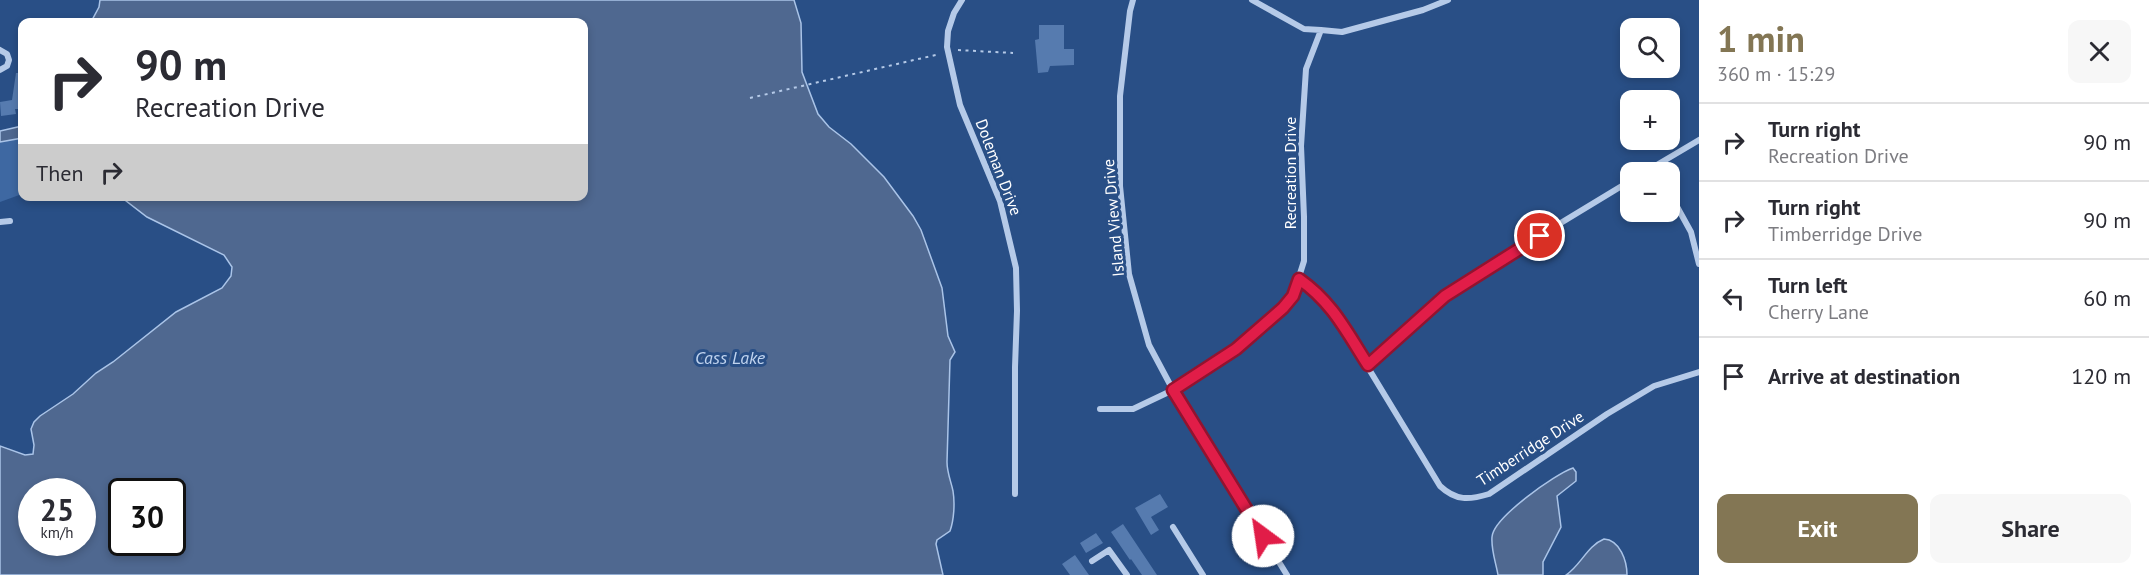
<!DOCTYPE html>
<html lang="en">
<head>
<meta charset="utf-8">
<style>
	:root { --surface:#fff; --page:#f7f7f7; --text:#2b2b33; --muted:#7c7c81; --line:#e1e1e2; --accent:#837654 }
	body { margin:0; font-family:"PT Sans",sans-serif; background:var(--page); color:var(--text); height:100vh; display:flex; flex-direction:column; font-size:22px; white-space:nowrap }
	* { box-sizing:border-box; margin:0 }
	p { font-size:20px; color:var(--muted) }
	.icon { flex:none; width:33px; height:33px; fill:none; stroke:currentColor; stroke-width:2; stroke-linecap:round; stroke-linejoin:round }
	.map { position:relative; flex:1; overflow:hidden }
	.sheet { display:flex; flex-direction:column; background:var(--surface); width:450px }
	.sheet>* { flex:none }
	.guide { position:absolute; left:18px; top:18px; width:570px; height:183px; border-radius:12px; box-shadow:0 3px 9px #0003; background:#fff; color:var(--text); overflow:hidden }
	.tools { position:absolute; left:1620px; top:18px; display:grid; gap:12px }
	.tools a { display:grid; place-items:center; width:60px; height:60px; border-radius:12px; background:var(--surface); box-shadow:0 3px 9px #0003; font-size:30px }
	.speed { position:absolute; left:18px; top:478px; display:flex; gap:12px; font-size:30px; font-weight:700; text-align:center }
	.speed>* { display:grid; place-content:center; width:78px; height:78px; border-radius:50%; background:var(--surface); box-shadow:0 3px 9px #0003; line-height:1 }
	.speed small { font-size:15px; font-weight:400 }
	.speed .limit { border:3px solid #111; border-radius:9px; background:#fff; color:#111 }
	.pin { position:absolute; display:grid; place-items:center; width:51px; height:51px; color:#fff; margin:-26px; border:3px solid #fff; border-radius:50%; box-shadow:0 2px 6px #0007 }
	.me { position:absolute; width:66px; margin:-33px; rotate:329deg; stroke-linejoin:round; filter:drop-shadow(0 0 4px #0008) }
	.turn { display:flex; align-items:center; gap:21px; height:126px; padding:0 18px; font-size:27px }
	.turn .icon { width:78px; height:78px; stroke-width:2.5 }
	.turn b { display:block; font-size:42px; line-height:51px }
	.then { display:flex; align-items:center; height:57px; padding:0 18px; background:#0003; gap:12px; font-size:22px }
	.round { display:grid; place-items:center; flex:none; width:63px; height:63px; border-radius:12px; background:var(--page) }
	.head { display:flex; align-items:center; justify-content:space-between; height:102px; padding:0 18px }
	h1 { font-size:36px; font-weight:800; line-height:45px; color:var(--accent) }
	.action { display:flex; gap:12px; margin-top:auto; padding:12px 18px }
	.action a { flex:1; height:69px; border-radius:12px; background:var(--accent); color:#fff; font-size:24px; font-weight:800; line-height:69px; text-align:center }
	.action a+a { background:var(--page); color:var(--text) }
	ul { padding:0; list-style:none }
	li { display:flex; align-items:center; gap:18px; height:78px; padding:0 18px; border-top:2px solid var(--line) }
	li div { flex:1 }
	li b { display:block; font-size:22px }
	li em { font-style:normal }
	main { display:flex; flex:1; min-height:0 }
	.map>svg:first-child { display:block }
</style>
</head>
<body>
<main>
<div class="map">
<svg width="1699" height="575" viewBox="0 0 1699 575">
	<rect width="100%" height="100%" fill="#294f86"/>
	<path fill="#3e68a2" d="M22,138v56l-22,8v-60z"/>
	<path fill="#4f6890" stroke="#aac4e8" stroke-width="1.5" fill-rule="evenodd" d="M100,0h694l7,23 1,49 16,42 11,13 22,17 33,33 29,39 8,14 21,58 6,48 7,16 -5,8 -3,102c0,11 4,19 6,29 2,12 1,29 -3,40l-13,9 -1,4 7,31h-943v-129l25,9 8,-1 1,-9 -3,-16 3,-7 6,-6 33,-22 23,-21 17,-11 63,-50 46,-24 9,-12 1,-9 -8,-12 -77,-38 -26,-20 463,-1v-174h-493l8,-15zM32,492h50v51h-50zM122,492h50v51h-50z
		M22,126v12l-22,4v-11z
		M1573,468l3,4v9l-19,15 4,31 -18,35v13h-45c-2,-12 -7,-25 -6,-38 1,-19 63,-63 81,-69z
		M1604,539c16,1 23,22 23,36h-61c15,-10 21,-29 38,-36z"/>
	<path fill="#567baf" d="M1039,25h25v24h10v16l-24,1 -2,6 -10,1 -3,-33 4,-1z
		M16,73h6v36h-7l1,5 -15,2 -1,-14 12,-2z
		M1160,494l8,13 -17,10 8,13 -8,5 -16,-27z
		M1123,524l34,51h-15l-11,-16 -1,1 -19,-28z
		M1096,533l7,10 -17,10 -6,-10z
		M1075,555l14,20h-19l-8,-11z"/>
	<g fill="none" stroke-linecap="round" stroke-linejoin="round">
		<path stroke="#b5cae8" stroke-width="2" stroke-dasharray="3 4.5" stroke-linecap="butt" d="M958,50l55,3
			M750,98l190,-44"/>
		<path stroke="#b5cae8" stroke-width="6" d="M962,0l-8,13 -6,18 -1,16 13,58 40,96 16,67 1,43 -2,56v127
			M1133,0l-3,11 -10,85v90l9,88 20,71 24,45 114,185
			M1252,0l52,29 17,1
			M0,50l7,4 2,6 -2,6 -7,4
			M1645,172l54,-32
			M1670,194l21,38 8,32
			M0,222l10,-1
			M1299,279l16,11 15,15 110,181c16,15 29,14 49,8l118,-80 47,-28 45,-14
			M1368,365l77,-69 58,-38 127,-77
			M1100,409h33l40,-19 63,-41 47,-41 10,-12 11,-35v-44l-3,-71 5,-77 15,-39 21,2 81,-22 25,-10
			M1173,527l30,48
			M1092,561l17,-11 18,25"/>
	</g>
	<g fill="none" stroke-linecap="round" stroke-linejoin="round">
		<defs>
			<path id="route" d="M1263,536l-90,-146 63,-41 47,-41 10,-12 6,-17c34,24 47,52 69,86l77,-69 95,-60"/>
		</defs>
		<use href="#route" stroke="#92132f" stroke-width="15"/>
		<use href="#route" stroke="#e11d48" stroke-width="10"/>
	</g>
	<g text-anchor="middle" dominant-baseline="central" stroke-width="6" stroke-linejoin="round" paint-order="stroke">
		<g font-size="16" fill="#fff" stroke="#294f86">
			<text transform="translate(999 167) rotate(69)">Doleman Drive</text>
			<text transform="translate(1290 173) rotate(-90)">Recreation Drive</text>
			<text transform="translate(1113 218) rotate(-95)">Island View Drive</text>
			<text transform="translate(1530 448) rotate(-33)">Timberridge Drive</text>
		</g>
		<g font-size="18" font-style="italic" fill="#c1d4ef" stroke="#294f86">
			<text x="730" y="357">Cass Lake</text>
		</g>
	</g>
</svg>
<div class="tools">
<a><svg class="icon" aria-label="search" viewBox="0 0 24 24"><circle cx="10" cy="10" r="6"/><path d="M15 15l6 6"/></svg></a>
<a>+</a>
<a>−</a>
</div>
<div class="speed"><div>25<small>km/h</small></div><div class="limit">30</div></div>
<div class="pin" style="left:1540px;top:236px;background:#d93025"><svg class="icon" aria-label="arrive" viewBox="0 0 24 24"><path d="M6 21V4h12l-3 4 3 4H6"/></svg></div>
<svg class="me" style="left:1263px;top:536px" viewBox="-20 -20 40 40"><circle r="19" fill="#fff"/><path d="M0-13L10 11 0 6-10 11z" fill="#e11d48"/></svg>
<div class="guide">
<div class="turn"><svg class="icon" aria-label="right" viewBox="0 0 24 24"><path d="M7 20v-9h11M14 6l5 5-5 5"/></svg><div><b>90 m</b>Recreation Drive</div></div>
<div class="then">Then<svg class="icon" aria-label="right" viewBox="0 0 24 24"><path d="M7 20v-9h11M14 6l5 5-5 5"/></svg></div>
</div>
</div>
<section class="sheet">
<div class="head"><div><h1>1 min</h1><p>360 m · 15:29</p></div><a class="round"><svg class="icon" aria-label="close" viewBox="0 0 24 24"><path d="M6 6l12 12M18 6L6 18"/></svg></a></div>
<ul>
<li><svg class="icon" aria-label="right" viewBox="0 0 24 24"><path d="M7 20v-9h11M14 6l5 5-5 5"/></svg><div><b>Turn right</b><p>Recreation Drive</p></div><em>90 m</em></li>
<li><svg class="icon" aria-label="right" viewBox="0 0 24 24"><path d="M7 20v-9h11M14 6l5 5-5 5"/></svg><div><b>Turn right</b><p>Timberridge Drive</p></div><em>90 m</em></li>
<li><svg class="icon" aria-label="left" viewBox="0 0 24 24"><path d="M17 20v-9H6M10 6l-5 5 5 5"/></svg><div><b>Turn left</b><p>Cherry Lane</p></div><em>60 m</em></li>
<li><svg class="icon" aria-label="arrive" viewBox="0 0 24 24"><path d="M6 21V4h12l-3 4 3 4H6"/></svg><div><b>Arrive at destination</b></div><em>120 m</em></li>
</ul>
<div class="action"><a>Exit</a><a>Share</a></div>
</section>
</main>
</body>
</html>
